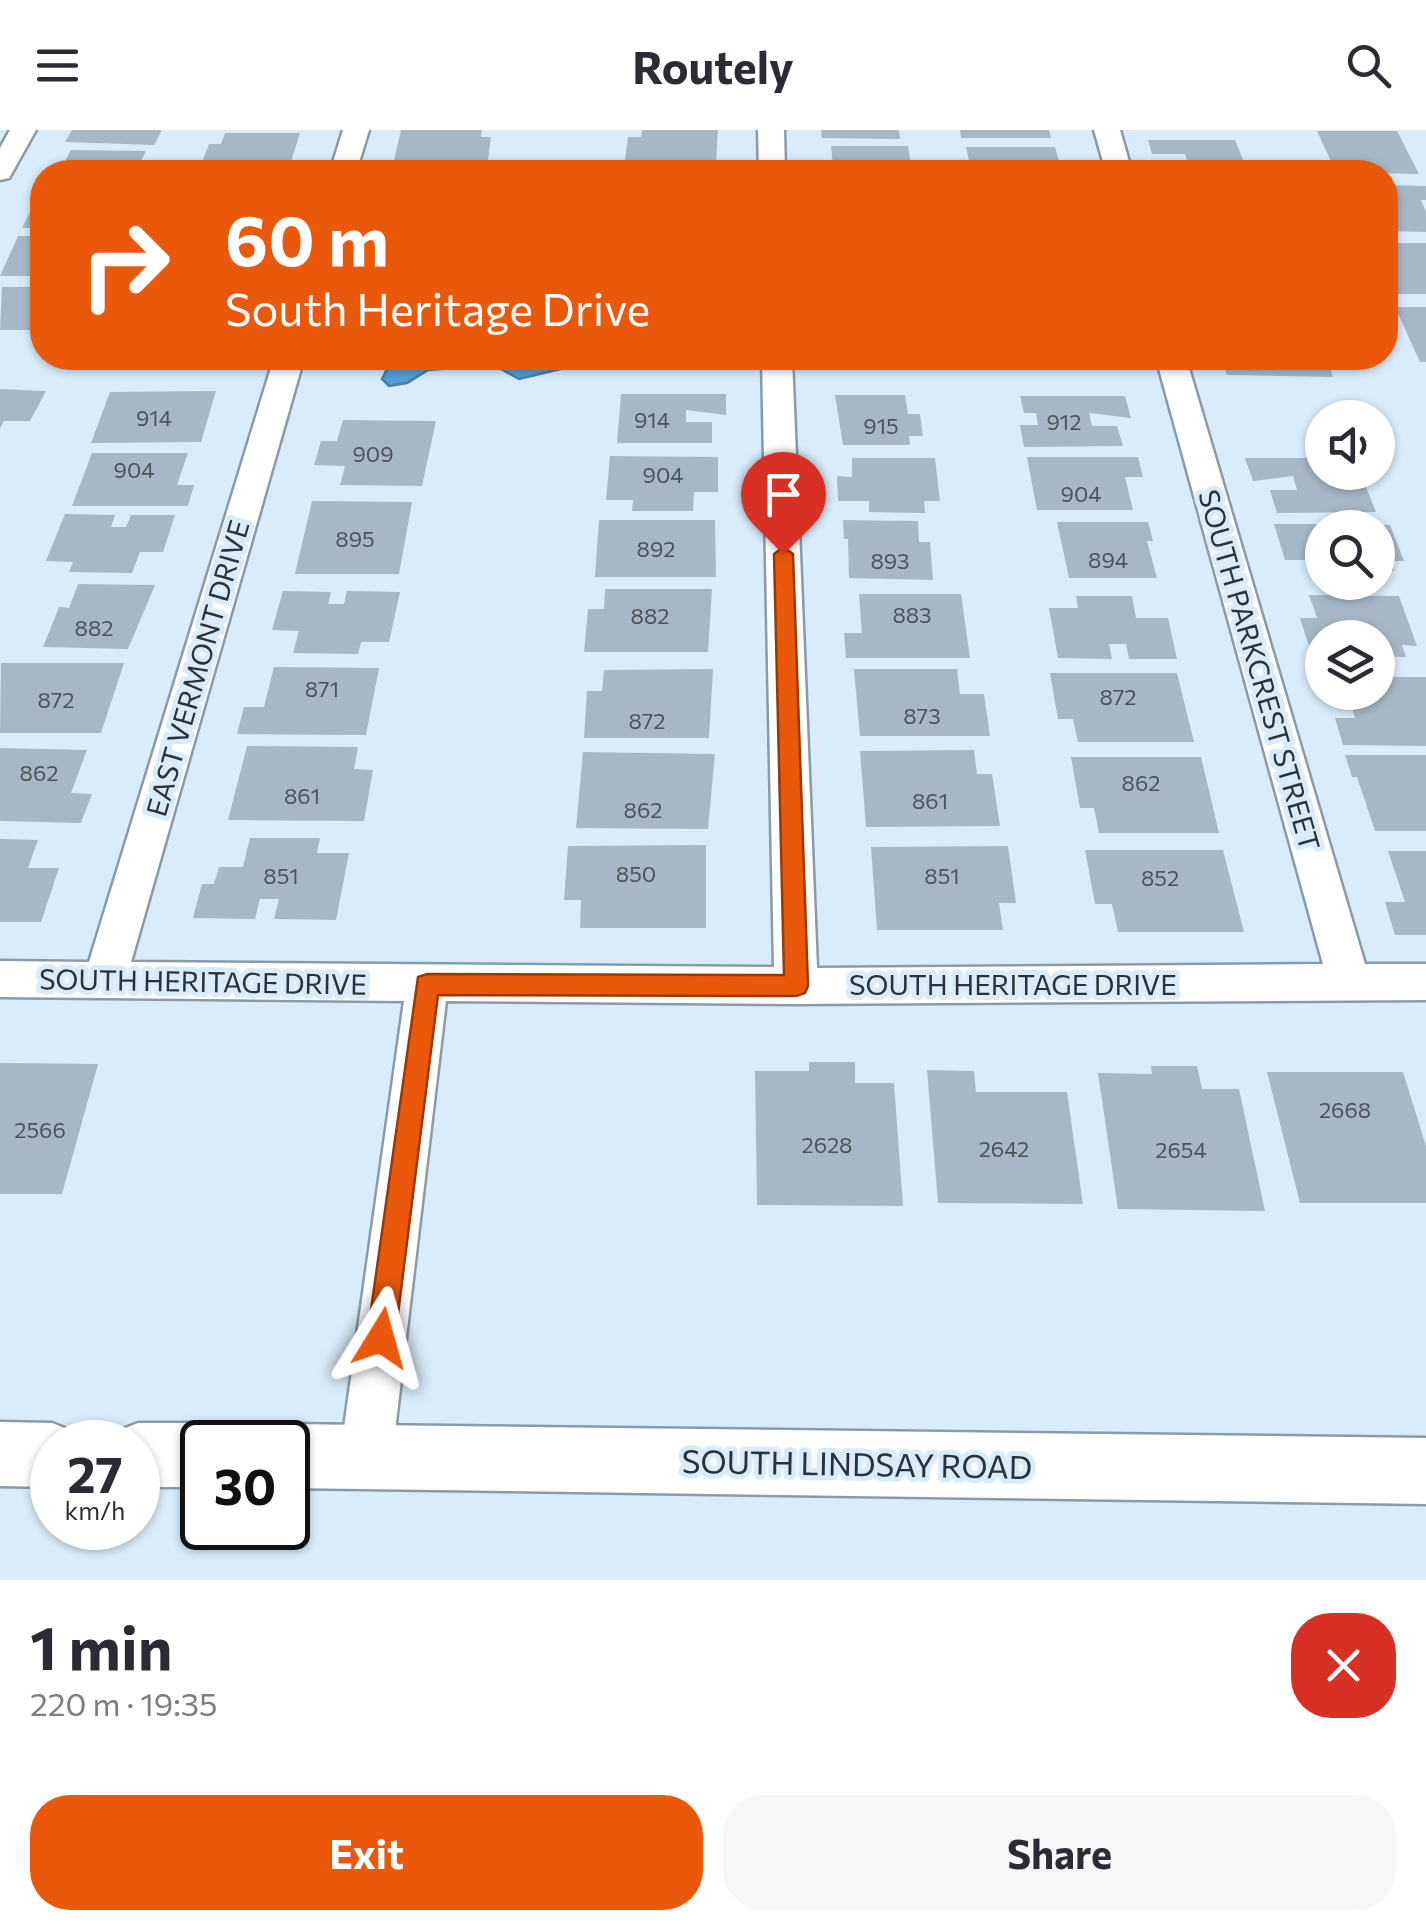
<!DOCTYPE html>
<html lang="en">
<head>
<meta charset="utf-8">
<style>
	:root { --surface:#fff; --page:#f7f7f7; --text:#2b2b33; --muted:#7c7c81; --accent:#ea580c }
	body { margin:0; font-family:Commissioner,sans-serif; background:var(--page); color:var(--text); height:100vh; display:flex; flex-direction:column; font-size:38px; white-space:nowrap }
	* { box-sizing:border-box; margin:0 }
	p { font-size:32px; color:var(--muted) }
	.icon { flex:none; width:55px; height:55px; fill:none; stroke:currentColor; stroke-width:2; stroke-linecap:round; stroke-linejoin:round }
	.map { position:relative; height:1450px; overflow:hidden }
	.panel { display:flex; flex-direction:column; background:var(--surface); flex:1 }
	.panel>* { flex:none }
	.top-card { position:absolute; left:30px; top:30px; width:1368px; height:210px; border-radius:40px; box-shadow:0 2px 8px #0004; background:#ea580c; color:#fff; overflow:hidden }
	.buttons { position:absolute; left:1305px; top:270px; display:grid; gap:20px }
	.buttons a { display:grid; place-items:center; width:90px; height:90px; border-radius:50%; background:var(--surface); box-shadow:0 2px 8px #0004; font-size:50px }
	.speed { position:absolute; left:30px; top:1290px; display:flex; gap:20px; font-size:50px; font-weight:700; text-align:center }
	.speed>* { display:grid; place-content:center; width:130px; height:130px; border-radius:50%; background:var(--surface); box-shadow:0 2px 8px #0004; line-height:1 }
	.speed small { font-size:25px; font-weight:400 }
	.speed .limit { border:5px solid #111; border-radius:15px; background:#fff; color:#111 }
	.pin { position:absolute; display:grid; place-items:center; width:85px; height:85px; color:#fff; margin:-102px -42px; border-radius:50% 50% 50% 0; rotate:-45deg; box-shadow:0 0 10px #0007 }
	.pin .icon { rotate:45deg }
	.me { position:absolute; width:110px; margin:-55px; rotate:8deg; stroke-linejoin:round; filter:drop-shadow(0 0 8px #0008) }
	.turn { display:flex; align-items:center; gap:35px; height:210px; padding:0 30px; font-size:45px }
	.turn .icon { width:130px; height:130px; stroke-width:2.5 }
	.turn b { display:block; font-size:70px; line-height:85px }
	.round { display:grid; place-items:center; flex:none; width:105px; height:105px; border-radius:40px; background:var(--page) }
	.summary { display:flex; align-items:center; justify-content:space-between; height:170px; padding:0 30px }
	h1 { font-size:60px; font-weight:700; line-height:75px }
	.action { display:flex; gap:20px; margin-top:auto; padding:20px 30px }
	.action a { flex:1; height:115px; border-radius:40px; background:var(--accent); color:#fff; font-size:40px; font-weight:700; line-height:115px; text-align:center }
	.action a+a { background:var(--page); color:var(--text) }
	header { display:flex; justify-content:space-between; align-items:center; height:130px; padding:0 30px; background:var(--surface); font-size:45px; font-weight:700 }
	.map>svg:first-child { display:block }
</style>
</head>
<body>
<header><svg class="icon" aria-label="menu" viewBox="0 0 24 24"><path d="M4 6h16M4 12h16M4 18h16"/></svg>Routely<svg class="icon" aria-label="search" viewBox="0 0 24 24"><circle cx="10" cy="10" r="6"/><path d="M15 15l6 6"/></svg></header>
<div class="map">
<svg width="1426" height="1450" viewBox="0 0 1426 1450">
	<rect width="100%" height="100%" fill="#d9ecfb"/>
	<path fill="#539fd5" stroke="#477fa6" stroke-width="2.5" d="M382,228h253l-3,3 -34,-1 -79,19 -25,-14 -66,5 -21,13 -18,3 -7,-7 6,-12z"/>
	<path fill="#a6b8c7" d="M72,0h90l-8,15 -89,-3z
		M401,0h81l-1,7h10l-3,23h-94z
		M642,0h76l-2,32 -91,-2 3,-23h13z
		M821,0h78l1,9 -78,-1z
		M960,0h89l2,8h-90z
		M1317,1h80l22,43 -83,-2z
		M225,3h75l-11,35h-89l9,-24h12z
		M1148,10h87l13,32h-79l-4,-11h22l-2,-7h-33z
		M831,16h77l4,26h-93l-1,-6h15z
		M966,17h89l7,25 -91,-2z
		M71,20l75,1 -11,21h-76z
		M477,37v5h-91l1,-4z
		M641,38l80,1v3h-80z
		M1385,55l41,1v14h-5l5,12v20l-41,-1z
		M42,58v40h-20z
		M18,106h24v40h-42z
		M1385,113h41v51h-38z
		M2,157h40v43h-42z
		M1395,177h31v55h-6z
		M1222,228h105l6,19 -106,-2z
		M0,259l46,2 -16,30h-26l-4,7z
		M216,261l-15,51 -110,1 19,-51z
		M621,264h105v21l-40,-5v12h26v21h-95z
		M835,265h70l3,19h12l3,22h-14l1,9h-67z
		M1020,266h105l6,22 -42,-5 3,13h25l6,20 -99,1 -4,-22h18l-2,-12h-12z
		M343,290l93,1 -14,65 -82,-1 5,-19 -31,-1 7,-24h16z
		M92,323h96l-11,32h17l-6,21h-116z
		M610,326l108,1v35h-24l-1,19h-61l1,-11h-27z
		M1027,327h111l5,20h-18l8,33h-96z
		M852,328h83l5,43h-16l1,12 -56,-1v-11h-31l-1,-25 15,1z
		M1245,328h77v14h38l16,40 -99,1 -7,-23h27l-4,-14 -40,5z
		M312,371l100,1 -13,72h-104z
		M65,384l50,1 -4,12h15l5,-12h44l-12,37h-23l-8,21 -63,-1 4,-10 -27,-1z
		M599,390h116l1,57h-121z
		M843,390l75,1 1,21h11l3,38 -84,-2 -1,-39h-4z
		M1057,392h91l5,19h-6l10,37h-88z
		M1274,394h48v58l-5,-1 -7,-21h-25z
		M1378,395h12l14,36h-13l3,10h-16z
		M78,454l77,1 -27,64 -85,-2 16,-40 10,1z
		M605,459h107l-4,63h-124l4,-43h16z
		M283,461l48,1 -3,12h16l3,-13 53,1 -11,50h-28l-3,12 -65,-1 6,-22 -27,-1z
		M859,464h102l9,64h-124l-2,-25h18z
		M1309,465l90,1 18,50 -15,-1 4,12 -28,-1v-18h-56v18h-10l-12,-38h17z
		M1076,466h56l4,22h32l9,41h-48l-3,-15h-17l3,15 -54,-1 -9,-50h29z
		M1,533h123l-23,70h-101z
		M274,537l105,1 -13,67 -129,-1 7,-27h20z
		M713,539l-4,69h-125l3,-47h15l2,-21z
		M854,539h103l3,25h24l6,42h-130z
		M1050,543h127l17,69h-116l-5,-23h-15z
		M1378,547h48v69l-83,-1 -8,-27h20l-8,-26h31z
		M247,616l111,1 -4,22 19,1 -9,51 -136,-1z
		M0,618l87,2 -16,43 21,1 -11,29 -81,-2z
		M974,620l3,24h15l8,52 -134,1 -6,-76z
		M583,622l132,2 -7,75 -132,-1z
		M1345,625h81v76h-51l-18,-54h-5z
		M1071,627h130l18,76h-120l-5,-25h-14z
		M250,708h70l-3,15h32l-13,67 -62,-1 5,-20h-19l-5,20 -62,-1 9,-34h12l5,-17h24z
		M0,709l38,1 -10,28h31l-18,54h-41z
		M706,715v83h-126l1,-28h-17l4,-54z
		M1008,716l8,57h-17l4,27h-126l-6,-83z
		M1085,720h138l21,82h-126l-6,-28h-17z
		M1388,721h38v84h-31l-10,-33h20z
		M809,932h46v21h39l9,123 -146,-1 -2,-134h54z
		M0,933l98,1 -36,130h-62z
		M1151,936h46l5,23h37l26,122 -147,-2 -20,-136 54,1z
		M927,940l47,1 2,21h91l16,112 -145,-1z
		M1267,942h136l23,74v57h-126z"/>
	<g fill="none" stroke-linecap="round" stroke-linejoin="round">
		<defs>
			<path id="minor" d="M10,0h26l-27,48 -9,2v-32z
				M343,0h26l-13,42h-26z
				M758,0h26l1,42h-26z
				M1094,0h26l12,42h-26z
				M274,228h30l-173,604 643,5 -12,-609h30l25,610 506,-4 -167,-606h30l179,606h61v36l-630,4 -350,-3 -54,455 -8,18 -18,8 -18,-8 -8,-18 64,-455 -404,-4v-36l89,1z"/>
			<path id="major" d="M0,1292l52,1 23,9 4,10h-27v45l-52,-1z
				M138,1293h64l23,9 4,10h-27v45h-64v-45h-27l4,-10z
				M288,1294l1138,14v66l-1138,-16v-46h-27l4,-9z"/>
		</defs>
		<use href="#minor" stroke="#899baa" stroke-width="5"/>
		<use href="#major" stroke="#899baa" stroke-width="5"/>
		<use href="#minor" fill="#fff" fill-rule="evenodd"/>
		<use href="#major" fill="#fff" fill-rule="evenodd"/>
	</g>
	<path fill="#ea580c" stroke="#983908" stroke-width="2.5" d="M783,417l10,7 15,432 -3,7 -9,3 -358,-1 -43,343 -4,10 -10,5 -10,-5 -4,-10 51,-361 9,-3 357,1 -10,-421z"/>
	<g text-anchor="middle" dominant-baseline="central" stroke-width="10" stroke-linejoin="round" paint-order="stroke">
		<g font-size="22" fill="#4a545c">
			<text x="154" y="287">914</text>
			<text x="652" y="289">914</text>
			<text x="1064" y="291">912</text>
			<text x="881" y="295">915</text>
			<text x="373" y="323">909</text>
			<text x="134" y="339">904</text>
			<text x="663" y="344">904</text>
			<text x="1081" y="363">904</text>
			<text x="355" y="408">895</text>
			<text x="656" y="418">892</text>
			<text x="1108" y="429">894</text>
			<text x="890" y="430">893</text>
			<text x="912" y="484">883</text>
			<text x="650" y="485">882</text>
			<text x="94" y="497">882</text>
			<text x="322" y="558">871</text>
			<text x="1118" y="566">872</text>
			<text x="56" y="569">872</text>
			<text x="922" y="585">873</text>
			<text x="647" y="590">872</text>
			<text x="39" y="642">862</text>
			<text x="1141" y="652">862</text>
			<text x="302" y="665">861</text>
			<text x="930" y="670">861</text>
			<text x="643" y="679">862</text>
			<text x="636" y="743">850</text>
			<text x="281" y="745">851</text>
			<text x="942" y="745">851</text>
			<text x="1160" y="747">852</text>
			<text x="1345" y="979">2668</text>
			<text x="40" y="999">2566</text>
			<text x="827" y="1014">2628</text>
			<text x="1004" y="1018">2642</text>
			<text x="1181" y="1019">2654</text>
		</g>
		<g font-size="28" fill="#2b3338" stroke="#d9ecfb">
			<text transform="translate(197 538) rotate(-74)">EAST VERMONT DRIVE</text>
			<text transform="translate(1260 540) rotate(74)">SOUTH PARKCREST STREET</text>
			<text transform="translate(203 851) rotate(1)">SOUTH HERITAGE DRIVE</text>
			<text x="1013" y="854">SOUTH HERITAGE DRIVE</text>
		</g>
		<g font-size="32" fill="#2b3338" stroke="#d9ecfb">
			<text transform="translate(857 1333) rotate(1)">SOUTH LINDSAY ROAD</text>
		</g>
	</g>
</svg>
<div class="buttons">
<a><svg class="icon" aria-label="sound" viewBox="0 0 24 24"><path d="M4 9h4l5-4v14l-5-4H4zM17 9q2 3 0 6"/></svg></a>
<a><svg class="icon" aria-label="search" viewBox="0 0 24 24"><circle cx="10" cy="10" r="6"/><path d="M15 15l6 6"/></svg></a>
<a><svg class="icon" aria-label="layers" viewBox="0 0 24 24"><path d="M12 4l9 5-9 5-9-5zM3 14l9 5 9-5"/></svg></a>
</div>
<div class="speed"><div>27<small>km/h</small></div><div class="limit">30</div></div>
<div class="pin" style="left:783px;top:424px;background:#d93025"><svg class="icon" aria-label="arrive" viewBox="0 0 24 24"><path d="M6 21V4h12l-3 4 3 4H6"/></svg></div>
<svg class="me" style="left:381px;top:1208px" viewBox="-20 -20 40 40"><path d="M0-17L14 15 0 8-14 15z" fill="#ea580c" stroke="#fff" stroke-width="4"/></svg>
<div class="top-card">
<div class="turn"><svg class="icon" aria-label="right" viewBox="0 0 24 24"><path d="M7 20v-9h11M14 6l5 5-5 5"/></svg><div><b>60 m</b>South Heritage Drive</div></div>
</div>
</div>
<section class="panel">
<div class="summary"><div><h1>1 min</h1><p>220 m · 19:35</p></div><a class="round" style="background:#d93025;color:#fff"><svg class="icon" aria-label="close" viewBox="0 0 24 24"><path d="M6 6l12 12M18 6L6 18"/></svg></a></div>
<div class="action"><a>Exit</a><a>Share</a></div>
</section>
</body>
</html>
